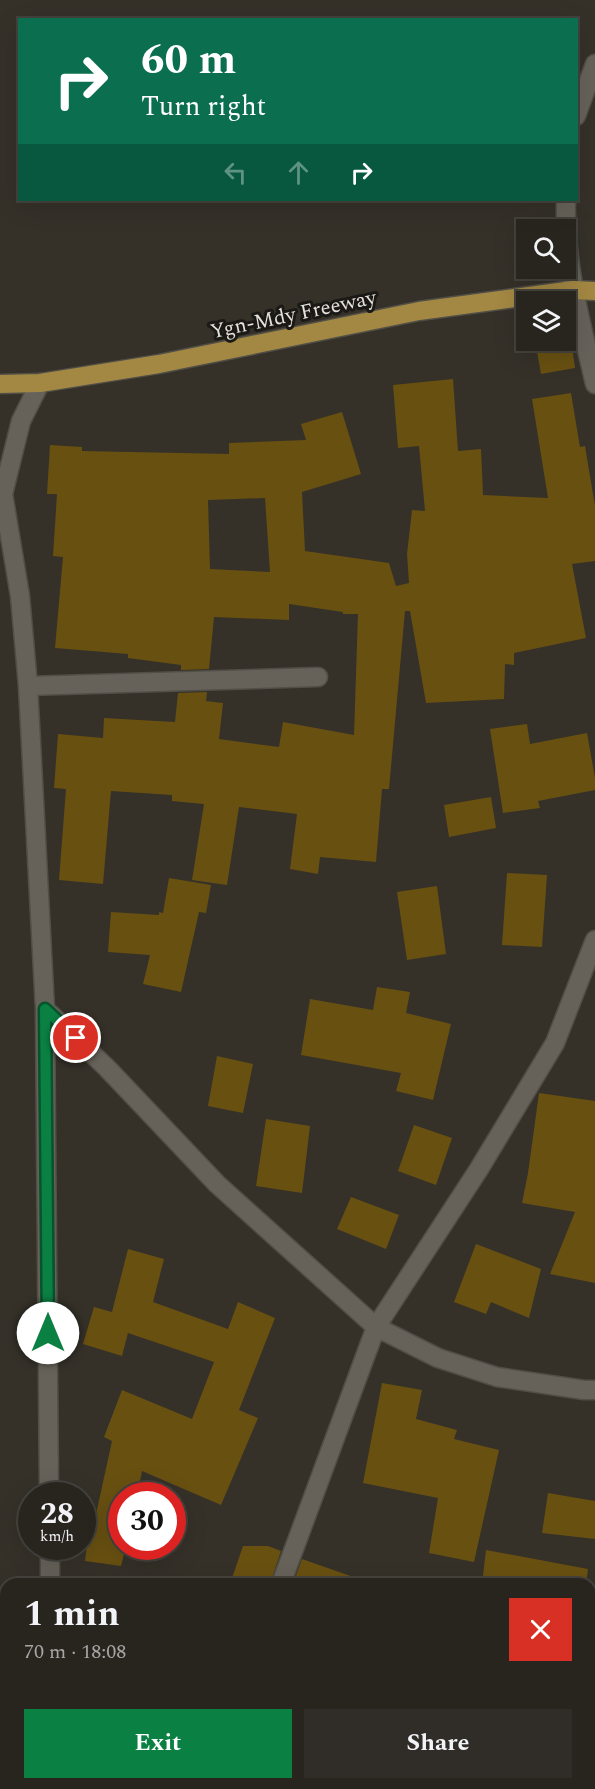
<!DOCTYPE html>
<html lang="en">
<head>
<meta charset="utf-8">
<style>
	body { margin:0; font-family:Spectral,serif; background:#302d28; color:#f1f3f6; height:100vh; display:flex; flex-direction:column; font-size:22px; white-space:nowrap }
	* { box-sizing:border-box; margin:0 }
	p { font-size:20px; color:#a5a5a4 }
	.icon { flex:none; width:33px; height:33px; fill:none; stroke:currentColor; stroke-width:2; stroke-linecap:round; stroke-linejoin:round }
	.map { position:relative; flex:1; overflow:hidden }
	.details { position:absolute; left:0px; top:1578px; width:596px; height:212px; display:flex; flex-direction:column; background:#28251f; border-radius:18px 18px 0 0; box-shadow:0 6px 24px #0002,0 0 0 2px #44423d }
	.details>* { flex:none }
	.banner { position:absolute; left:18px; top:18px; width:560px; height:183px; border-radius:0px; box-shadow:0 6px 24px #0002,0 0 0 2px #44423d; background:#0b6e4f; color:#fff; overflow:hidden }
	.tools { position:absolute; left:516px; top:219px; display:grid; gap:12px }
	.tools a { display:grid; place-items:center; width:60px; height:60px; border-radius:0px; background:#28251f; box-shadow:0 6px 24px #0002,0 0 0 2px #44423d; font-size:30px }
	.speed { position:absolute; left:18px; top:1482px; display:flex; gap:12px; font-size:30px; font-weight:700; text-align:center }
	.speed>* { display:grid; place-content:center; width:78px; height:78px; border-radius:50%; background:#28251f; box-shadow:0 6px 24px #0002,0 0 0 2px #44423d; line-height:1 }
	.speed small { font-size:15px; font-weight:400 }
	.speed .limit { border:9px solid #d22; background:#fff; color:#111 }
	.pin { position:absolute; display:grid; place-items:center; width:51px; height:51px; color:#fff; margin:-26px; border:3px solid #fff; border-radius:50%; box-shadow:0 2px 6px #0007 }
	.me { position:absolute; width:66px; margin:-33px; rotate:0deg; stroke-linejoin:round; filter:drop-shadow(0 0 4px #0008) }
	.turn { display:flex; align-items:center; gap:21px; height:126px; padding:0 24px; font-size:27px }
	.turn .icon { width:78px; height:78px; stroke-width:2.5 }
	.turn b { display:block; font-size:42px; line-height:51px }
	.lanes { display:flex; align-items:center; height:57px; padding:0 24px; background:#0003; justify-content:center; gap:30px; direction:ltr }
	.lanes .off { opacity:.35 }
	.round { display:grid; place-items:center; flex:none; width:63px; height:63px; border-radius:0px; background:#302d28 }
	.head { display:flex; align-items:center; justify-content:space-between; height:102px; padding:0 24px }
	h1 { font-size:36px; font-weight:700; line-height:45px }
	.primary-button { display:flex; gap:12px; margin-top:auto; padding:12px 24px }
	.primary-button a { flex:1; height:69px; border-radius:0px; background:#0b8043; color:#fff; font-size:24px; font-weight:700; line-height:69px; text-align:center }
	.primary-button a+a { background:#302d28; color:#f1f3f6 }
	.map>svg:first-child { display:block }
	.building { fill:#685011; fill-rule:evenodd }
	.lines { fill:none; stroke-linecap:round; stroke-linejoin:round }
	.minor-casing { stroke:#504e46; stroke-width:21 }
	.major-casing { stroke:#504e46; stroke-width:21 }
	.minor { stroke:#676259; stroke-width:18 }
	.major { stroke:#a38843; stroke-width:18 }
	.route-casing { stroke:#07532c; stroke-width:15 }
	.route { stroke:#0b8043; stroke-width:10 }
	.labels { text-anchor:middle; stroke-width:6; stroke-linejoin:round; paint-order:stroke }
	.street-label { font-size:21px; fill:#e5e3dd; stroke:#1b1915 }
</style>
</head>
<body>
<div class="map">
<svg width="595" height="1789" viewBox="0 0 595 1789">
	<rect width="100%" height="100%" fill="#353129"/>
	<path class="building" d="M 571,340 L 575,368 L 541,374 L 536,346 Z
		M 453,379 L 458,451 L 481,449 L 483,495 L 548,498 L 532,399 L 571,393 L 580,447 L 585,446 L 595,506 L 595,561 L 572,564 L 586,638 L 514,653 L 514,665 L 505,664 L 504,699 L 426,703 L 410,611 L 405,611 L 389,789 L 382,789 L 376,862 L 320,857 L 318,874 L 290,869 L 297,814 L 239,807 L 227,885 L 192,880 L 204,804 L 172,801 L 172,795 L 111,791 L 103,884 L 59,880 L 66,789 L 54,788 L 58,734 L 103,738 L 104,718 L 175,722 L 178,693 L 207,692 L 206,701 L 223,703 L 219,739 L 279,747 L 283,722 L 354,735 L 358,614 L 343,614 L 343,612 L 289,604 L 289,620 L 214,617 L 209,669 L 181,670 L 181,665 L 128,658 L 128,654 L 55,648 L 63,557 L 53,556 L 57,494 L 47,494 L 50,445 L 82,447 L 82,451 L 229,454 L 229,443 L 306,440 L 301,424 L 342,412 L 361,474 L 302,492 L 305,551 L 389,563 L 396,586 L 409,583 L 407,554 L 412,510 L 425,511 L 419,446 L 398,448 L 393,385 ZM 265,498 L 270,572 L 210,569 L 208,500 Z
		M 527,724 L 530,744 L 587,733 L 595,778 L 595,790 L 538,801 L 540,808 L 503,813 L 490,729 Z
		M 491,797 L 496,828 L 449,837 L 444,805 Z
		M 507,873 L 547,875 L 542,947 L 502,945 Z
		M 169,878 L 211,885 L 206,913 L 199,912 L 181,992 L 143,984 L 150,955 L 108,952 L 111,912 L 159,915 L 159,912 L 163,913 Z
		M 437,886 L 446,954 L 407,960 L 397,892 Z
		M 377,987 L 410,992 L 406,1013 L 451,1024 L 433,1100 L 396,1091 L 401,1073 L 301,1055 L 310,999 L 373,1010 Z
		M 217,1056 L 253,1064 L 243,1113 L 208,1106 Z
		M 539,1093 L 595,1101 L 595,1283 L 550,1274 L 575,1212 L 522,1203 L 528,1173 Z
		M 266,1119 L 310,1126 L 302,1193 L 256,1186 Z
		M 414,1125 L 452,1138 L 436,1185 L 398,1171 Z
		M 351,1197 L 399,1215 L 386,1249 L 337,1229 Z
		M 476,1244 L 541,1269 L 529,1318 L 491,1302 L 486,1314 L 454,1302 Z
		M 128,1249 L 164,1259 L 153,1302 L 228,1329 L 238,1302 L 275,1318 L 239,1410 L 258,1418 L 221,1505 L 142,1471 L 137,1496 L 122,1496 L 122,1546 L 126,1546 L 121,1566 L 85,1561 L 89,1527 L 93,1528 L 112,1441 L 104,1437 L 122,1390 L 192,1419 L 214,1362 L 128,1333 L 122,1356 L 83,1344 L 94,1307 L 112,1312 Z
		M 382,1383 L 422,1390 L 416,1419 L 457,1430 L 454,1439 L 499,1450 L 474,1562 L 429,1553 L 438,1498 L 363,1483 Z
		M 548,1493 L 595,1501 L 595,1539 L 542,1533 Z
		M 243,1546 L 268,1546 L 281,1551 L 270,1584 L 230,1584 Z
		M 486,1550 L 588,1569 L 586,1584 L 482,1584 Z
		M 302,1559 L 362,1580 L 361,1584 L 293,1584 Z"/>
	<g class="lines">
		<defs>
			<path id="minor" d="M 576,116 L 595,64
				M 566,200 C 564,262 581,323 595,384
				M 0,489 L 3,494 L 20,596 L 28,686 L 45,1009 L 107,1068 L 217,1184 L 376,1327 L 438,1358 L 497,1377 L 584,1390 L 595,1390
				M 3,494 L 21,421 L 40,383
				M 28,686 L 318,677
				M 45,1009 L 49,1496
				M 50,1546 L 50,1584
				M 281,1584 L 376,1327 L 479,1169 L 555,1043 L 595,940
				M 0,1753 L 6,1754
				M 532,1784 L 595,1787"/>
			<path id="major" d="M 0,384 L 40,383 L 159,364 L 419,311 L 573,290 L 595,291"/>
		</defs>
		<use href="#minor" class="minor-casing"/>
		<use href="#major" class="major-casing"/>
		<use href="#minor" class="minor"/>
		<use href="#major" class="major"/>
	</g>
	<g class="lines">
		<defs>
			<path id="route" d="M 48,1333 L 45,1009 L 76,1038"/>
		</defs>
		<use href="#route" class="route-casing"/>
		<use href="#route" class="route"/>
	</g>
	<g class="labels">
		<g class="street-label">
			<text transform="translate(293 314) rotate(-12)" y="7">Ygn-Mdy Freeway</text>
		</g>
	</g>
</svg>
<div class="tools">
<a><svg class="icon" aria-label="search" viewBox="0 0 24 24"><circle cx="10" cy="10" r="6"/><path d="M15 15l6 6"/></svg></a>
<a><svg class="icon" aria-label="layers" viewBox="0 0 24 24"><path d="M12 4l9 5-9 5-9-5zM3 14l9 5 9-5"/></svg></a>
</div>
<div class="speed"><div>28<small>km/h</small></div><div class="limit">30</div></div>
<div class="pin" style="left:76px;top:1038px;background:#d93025"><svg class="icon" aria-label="arrive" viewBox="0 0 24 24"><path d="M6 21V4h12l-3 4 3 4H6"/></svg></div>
<svg class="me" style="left:48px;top:1333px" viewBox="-20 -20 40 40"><circle r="19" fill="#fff"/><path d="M0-13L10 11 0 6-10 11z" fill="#0b8043"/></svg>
<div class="banner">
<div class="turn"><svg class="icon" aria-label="right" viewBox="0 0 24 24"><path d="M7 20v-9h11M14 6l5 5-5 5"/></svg><div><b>60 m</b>Turn right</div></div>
<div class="lanes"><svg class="icon off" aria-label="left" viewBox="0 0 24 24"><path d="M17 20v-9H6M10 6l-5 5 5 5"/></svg><svg class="icon off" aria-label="ahead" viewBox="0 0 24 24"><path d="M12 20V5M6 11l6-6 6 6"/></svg><svg class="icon" aria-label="right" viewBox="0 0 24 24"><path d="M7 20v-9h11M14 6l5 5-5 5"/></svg></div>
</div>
<section class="details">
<div class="head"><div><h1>1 min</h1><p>70 m · 18:08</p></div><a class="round" style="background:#d93025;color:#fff"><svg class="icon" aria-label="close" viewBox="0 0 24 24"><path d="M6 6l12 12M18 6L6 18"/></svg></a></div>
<div class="primary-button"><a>Exit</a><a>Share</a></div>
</section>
</div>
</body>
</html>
